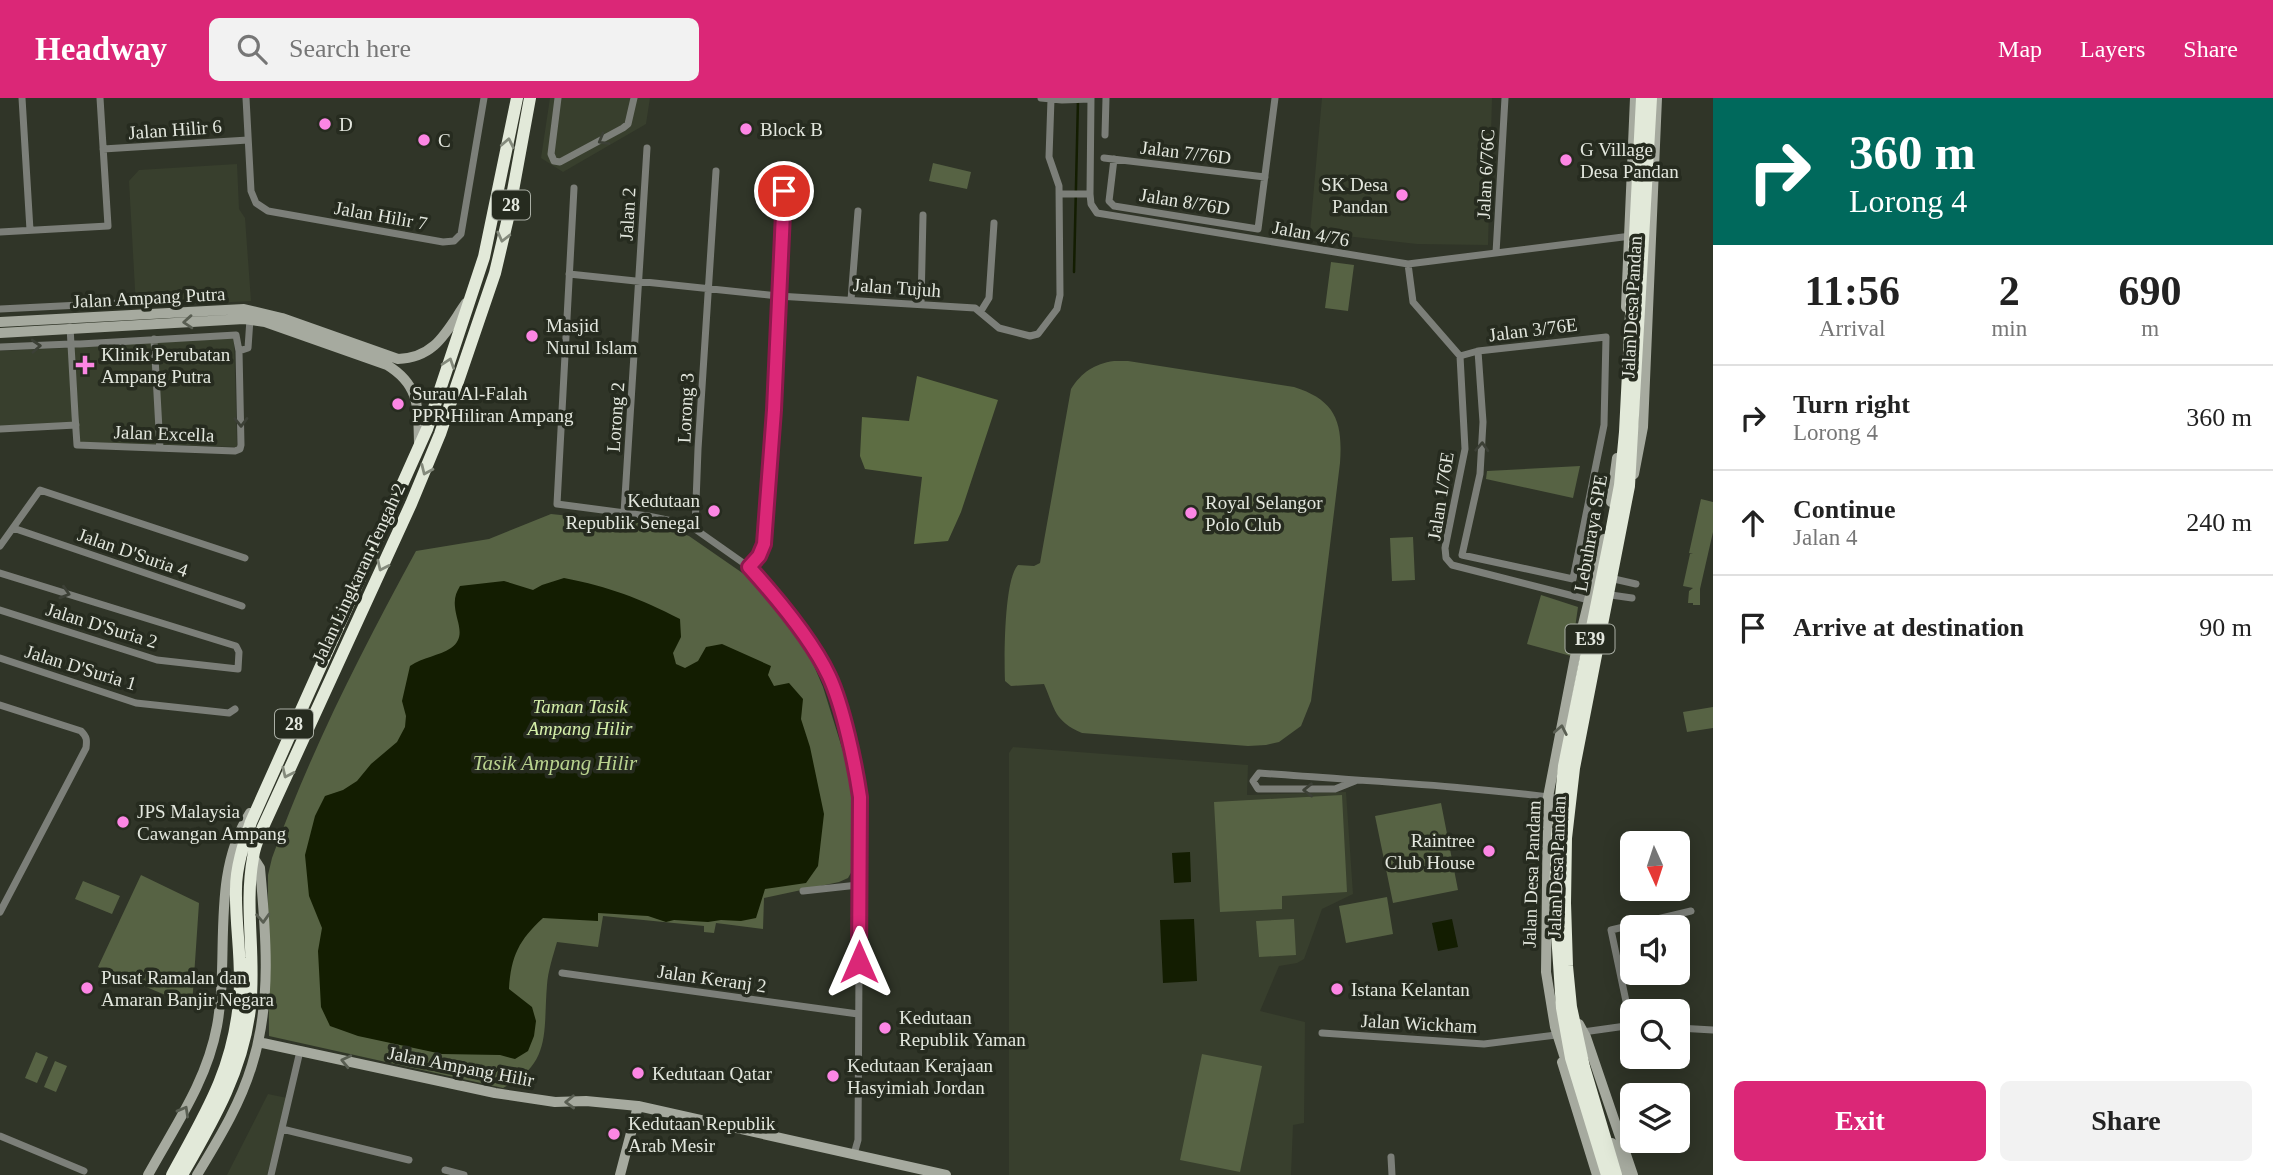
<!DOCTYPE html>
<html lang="en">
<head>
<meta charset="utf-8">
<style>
	body { margin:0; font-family:Georgia,serif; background:#f2f2f2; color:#222; height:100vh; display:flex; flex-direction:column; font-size:26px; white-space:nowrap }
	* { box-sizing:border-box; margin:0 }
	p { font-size:23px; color:#767676 }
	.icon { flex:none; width:38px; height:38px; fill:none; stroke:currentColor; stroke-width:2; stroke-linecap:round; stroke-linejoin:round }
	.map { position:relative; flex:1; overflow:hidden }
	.drawer { display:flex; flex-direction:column; background:#fff; width:560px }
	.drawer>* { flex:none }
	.top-card { background:#00695c; color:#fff; overflow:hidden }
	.needle { width:46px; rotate:177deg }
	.tools { position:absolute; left:1620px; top:733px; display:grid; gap:14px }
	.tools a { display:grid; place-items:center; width:70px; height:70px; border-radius:10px; background:#fff; box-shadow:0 4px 18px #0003; font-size:35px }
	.pin { position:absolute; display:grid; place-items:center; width:60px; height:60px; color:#fff; margin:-30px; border:4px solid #fff; border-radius:50%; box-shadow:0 2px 7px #0007 }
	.me { position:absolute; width:77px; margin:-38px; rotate:0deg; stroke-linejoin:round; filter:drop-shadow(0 0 5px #0008) }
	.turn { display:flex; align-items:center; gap:24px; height:147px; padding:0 21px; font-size:32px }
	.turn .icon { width:91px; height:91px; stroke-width:2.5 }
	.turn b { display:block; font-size:49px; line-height:60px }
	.eta { display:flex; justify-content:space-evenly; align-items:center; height:119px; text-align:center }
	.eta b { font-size:42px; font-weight:800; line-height:49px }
	.action { display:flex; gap:14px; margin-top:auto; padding:14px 21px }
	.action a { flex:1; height:80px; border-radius:10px; background:#db2777; color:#fff; font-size:28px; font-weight:800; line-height:80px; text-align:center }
	.action a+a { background:#f2f2f2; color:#222 }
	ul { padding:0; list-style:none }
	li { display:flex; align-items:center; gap:21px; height:105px; padding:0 21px; border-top:2px solid #e0e0e0 }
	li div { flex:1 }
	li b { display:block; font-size:26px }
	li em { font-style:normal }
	header { display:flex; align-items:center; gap:42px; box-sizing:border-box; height:98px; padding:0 35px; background:#db2777; color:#fff }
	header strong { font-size:33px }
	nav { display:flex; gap:38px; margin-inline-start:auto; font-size:24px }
	.search { width:490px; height:63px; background:#f2f2f2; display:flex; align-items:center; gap:18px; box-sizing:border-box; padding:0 24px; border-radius:10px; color:#767676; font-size:26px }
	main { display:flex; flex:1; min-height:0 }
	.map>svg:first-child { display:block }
	.built { fill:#383f2d }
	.green { fill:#576344 }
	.forest { fill:#5d6d43 }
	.water { fill:#131d01 }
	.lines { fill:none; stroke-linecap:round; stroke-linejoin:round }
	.stream { stroke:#131d01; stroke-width:2.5 }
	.street { stroke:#7c7f79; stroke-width:7 }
	.secondary { stroke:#a6aa9f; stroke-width:10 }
	.highway { stroke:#e2e9d9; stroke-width:12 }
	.oneway { stroke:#3c4036 }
	.oneway2 { stroke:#848a7c }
	.oneway3 { stroke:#595e52 }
	.route-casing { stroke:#8e194d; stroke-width:18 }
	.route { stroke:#db2777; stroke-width:12 }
	.poi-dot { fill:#fc86e4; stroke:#262b1f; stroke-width:2.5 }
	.labels { text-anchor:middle; stroke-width:7; stroke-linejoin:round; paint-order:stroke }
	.shield { fill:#262b1f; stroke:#aaafa5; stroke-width:2 }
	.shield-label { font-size:18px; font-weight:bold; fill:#e3e7de }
	.poi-label { font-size:19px; fill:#e3e7de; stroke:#262b1f; text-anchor:start }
	.street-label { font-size:19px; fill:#e3e7de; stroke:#262b1f }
	.park-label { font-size:19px; font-style:italic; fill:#d4efa9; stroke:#262b1f }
	.water-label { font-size:21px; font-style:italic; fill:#b9d38f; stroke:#262b1f }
</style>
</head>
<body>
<header>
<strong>Headway</strong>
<div class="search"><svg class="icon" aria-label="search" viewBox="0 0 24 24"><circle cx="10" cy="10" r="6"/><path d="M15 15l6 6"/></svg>Search here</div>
<nav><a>Map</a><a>Layers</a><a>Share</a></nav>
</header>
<main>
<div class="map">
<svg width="1713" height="1077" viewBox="0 0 1713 1077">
	<rect width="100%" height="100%" fill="#303528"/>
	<path class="built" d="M 550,0 L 650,0 L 646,26 L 563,74 L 541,60 Z
		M 1322,0 L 1492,0 L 1488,147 L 1417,146 L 1310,134 Z
		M 237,66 L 239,111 L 245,120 L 251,203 L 136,209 L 129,83 L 139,72 Z
		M 234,240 L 237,349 L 80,344 L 74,249 Z
		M 69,250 L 73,324 L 0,328 L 0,253 Z
		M 1013,649 L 1248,667 L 1247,697 L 1346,694 L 1353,796 L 1322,811 L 1304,861 L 1297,865 L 1279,868 L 1260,913 L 1305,924 L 1304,1025 L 1293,1027 L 1291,1077 L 1009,1077 L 1009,655 Z
		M 268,996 L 287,1000 L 267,1077 L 227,1077 Z"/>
	<path class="green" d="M 933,65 L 971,74 L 967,91 L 929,83 Z
		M 1331,164 L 1354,167 L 1348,213 L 1325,210 Z
		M 1114,263 L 1128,263 L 1294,289 C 1335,302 1343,323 1340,365 L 1311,603 L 1301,628 L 1279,644 L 1266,647 L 1248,648 L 1082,635 C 1054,623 1055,611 1044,586 L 1011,588 L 1005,583 C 1004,561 1004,481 1018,467 L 1034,468 L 1040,465 L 1071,291 C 1082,274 1094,266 1114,263 Z
		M 1580,368 L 1573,400 L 1486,381 L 1487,373 Z
		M 1701,401 L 1713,404 L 1713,434 L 1700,491 L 1700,507 L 1693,507 L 1693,505 L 1688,505 L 1689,493 L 1693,490 L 1683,488 L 1690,456 L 1693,456 L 1689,455 Z
		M 551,416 L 657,427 L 689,438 L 754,483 L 783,518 L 811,561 L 823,589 L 847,666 L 854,707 L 852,773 L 848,780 L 839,784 L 764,800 L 763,831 L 716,825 L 714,835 L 704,834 L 704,828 L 603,818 L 598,849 L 557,844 C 553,858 548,873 547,887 C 543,934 552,966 503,990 L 269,938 L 268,796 L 268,777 L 272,760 C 311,652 361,554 416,453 L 489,441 Z
		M 1413,439 L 1415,482 L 1392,483 L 1390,440 Z
		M 1541,497 L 1578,509 L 1571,558 L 1527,546 Z
		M 1713,609 L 1713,630 L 1687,634 L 1683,614 Z
		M 1342,697 L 1347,794 L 1282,798 L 1282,811 L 1220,814 L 1214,704 Z
		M 1441,705 L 1458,792 L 1393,805 L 1375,718 Z
		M 141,777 L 199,805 L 192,908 L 98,869 Z
		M 83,783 L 120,798 L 112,816 L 75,801 Z
		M 1387,799 L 1393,836 L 1346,845 L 1339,808 Z
		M 1294,821 L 1296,857 L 1259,859 L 1256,823 Z
		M 36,954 L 48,959 L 37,985 L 25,980 Z
		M 1202,956 L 1262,968 L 1240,1074 L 1180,1062 Z
		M 55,963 L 67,968 L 56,994 L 44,989 Z"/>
	<path class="forest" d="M 917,278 L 998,302 L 961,414 L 948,443 L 914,446 L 922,379 L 865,371 L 860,358 L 862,319 L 909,323 Z"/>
	<path class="water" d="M 564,480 C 610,489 639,500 680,521 L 681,539 L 673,555 L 676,566 L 685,570 L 698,563 L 706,549 L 722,546 L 771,568 L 768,577 L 774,588 L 789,585 L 803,601 L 801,621 L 810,649 L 824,716 L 818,768 L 806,785 L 765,791 L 756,820 L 741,823 L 721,822 L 708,824 L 674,822 L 666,824 L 648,818 L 598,815 L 598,823 L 543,820 C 519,842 511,858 509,891 L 532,909 L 536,923 L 534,938 L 528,953 L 515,961 L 500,957 L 442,956 L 358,938 L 330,928 L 321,909 L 318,853 L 322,830 L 309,798 L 305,757 L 315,718 L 325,698 L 343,692 L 357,683 L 371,666 L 397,644 L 405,629 L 406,618 L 402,603 L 410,568 C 423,559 439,558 451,550 C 467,539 456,523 455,509 C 454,500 456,495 460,488 L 504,483 L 533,492 L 542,487 Z
		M 1190,754 L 1191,784 L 1174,785 L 1172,755 Z
		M 1194,821 L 1197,883 L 1163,885 L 1160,822 Z
		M 1452,821 L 1458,849 L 1438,853 L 1432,825 Z"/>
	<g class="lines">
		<path class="stream" d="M 1074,174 L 1078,2"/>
		<path class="street" d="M 22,0 L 30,132
			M 246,0 L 251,93 L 256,105 L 268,113 L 443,144 L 454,143 L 461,136 L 484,0
			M 558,0 L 551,56 L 554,63 L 560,64 L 623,30 L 628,26 L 634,0
			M 1041,0 L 1062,2 L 1091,1
			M 1091,0 L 1090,96 L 1091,106 L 1097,115 L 1408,166 L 1631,138
			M 1105,37 L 1106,0
			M 103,51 L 248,42
			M 1104,60 L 1265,79
			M 1114,61 L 1109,103 L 1114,108 L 1258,131 L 1275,0
			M 574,90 L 557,406 L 648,418 L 672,423 L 695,431 L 749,469 L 779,505 L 821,563 L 830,581 L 857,675 L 860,699 L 858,1042 L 854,1056
			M 1059,96 L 1090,96
			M 0,134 L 108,128 L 100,0
			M 1496,155 L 1505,0
			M 1408,166 L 1413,204 L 1460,258 L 1465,351 L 1445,450 L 1446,460 L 1452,467 L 1589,502
			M 569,176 L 778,198 L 975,210 L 999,230 L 1030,238 L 1038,236 L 1057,211 L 1060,197 L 1059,88 L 1049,59 L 1051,1
			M 851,202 L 858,113
			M 921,206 L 923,117
			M 0,211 L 121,205
			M 981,213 L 989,200 L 994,125
			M 154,241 L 160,350
			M 0,249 L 71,246 L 80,246 L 236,237 L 239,253 L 241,347 L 240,351 L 235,353 L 77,347 L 75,317 L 70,229
			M 239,253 L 248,250 L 250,221
			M 1460,258 L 1478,253 L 1606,239 L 1604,327 L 1573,481 L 1462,457 L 1480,376 L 1483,324 L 1478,253
			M 0,331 L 76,327
			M 624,415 L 647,50
			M 13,430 L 242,508
			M 695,431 L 698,351 L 716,73
			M 0,448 L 40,392 L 245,460
			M 749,469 L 759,458 L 764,446 L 774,312 L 784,93
			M 0,475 L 236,548 L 239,554 L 238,571 L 157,562 L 0,512
			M 1614,481 L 1636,486
			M 1611,497 L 1632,500
			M 0,560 L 136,605 L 229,615 L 235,611
			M 0,607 L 81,633 C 87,639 87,642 86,650 L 0,814
			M 1355,683 L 1335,691 L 1258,691 L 1253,683 L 1259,675 C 1361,683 1462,687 1563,701
			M 803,793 L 858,787
			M 562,875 L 858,916
			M 1631,927 L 1611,832 L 1691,813
			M 1678,930 L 1713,932
			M 1583,934 L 1633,927
			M 1322,935 L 1484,946 L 1556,937
			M 282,1031 L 409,1062
			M 0,1038 L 84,1073
			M 1391,1059 L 1392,1077
			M 445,1072 L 464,1077
			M 271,1077 L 300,953"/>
		<path class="secondary" d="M 1626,209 L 1635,0
			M 0,224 L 244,211 L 282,220 L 398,261 C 436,260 447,232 466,205
			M 0,235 L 244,221 L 265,224 L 387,267 C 420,287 418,310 419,345
			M 1634,376 L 1643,329 L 1657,0
			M 1611,404 L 1617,360
			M 1579,926 L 1586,939 L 1633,1077
			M 258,944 L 495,995 L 555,1004 L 586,1003 L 638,1008 L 946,1077
			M 1562,964 L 1597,1077
			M 1568,970 L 1555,929 L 1546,874 L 1548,699 L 1575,559 L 1604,441
			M 1612,1045 L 1624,1077
			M 148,1077 C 175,1028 207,983 217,928 C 230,858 210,778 250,715
			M 197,1077 C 218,1042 240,1007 252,967 C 272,904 266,835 260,770 L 253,759
			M 620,1077 L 638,1008"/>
		<path class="highway" d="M 172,1077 C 204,1018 233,973 239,904 C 243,866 235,829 236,791 C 236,768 244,745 251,724 L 427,331 L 484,159 L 517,0
			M 182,1077 C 213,1023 243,972 250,910 C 256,860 244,809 253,760 C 254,749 259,739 263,729 L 411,406 L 440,336 L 495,175 L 508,120 L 530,0
			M 1607,1077 L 1571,960 L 1562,910 L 1555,805 L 1557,739 L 1564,668 L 1610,440 L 1620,387 L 1625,334 L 1642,0
			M 1616,1077 L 1584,969 L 1571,909 L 1567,868 L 1565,805 L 1566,740 L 1574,670 L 1629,388 L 1651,0"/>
	</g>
	<defs><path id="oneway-chevron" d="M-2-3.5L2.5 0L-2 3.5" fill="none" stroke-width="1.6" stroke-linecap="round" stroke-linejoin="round" transform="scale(1.75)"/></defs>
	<g class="oneway">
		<use href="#oneway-chevron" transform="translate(603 42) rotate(150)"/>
		<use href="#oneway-chevron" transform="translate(36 248) rotate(-3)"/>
		<use href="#oneway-chevron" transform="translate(241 324) rotate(89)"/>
		<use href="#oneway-chevron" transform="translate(1482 349) rotate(-87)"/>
		<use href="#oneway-chevron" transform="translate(65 495) rotate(17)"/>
		<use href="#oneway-chevron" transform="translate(1308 692) rotate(179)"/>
	</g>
	<g class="oneway2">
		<use href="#oneway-chevron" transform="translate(508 45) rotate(-79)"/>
		<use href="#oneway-chevron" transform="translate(503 139) rotate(104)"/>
		<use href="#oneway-chevron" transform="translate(449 265) rotate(-71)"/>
		<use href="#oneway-chevron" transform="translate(426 372) rotate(114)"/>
		<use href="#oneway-chevron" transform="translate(382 468) rotate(115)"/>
		<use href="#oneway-chevron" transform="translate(287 675) rotate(115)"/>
	</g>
	<g class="oneway3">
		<use href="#oneway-chevron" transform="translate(188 224) rotate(176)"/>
		<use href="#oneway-chevron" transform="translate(1561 632) rotate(-79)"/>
		<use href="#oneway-chevron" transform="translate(263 820) rotate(87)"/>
		<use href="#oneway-chevron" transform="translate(346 963) rotate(-167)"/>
		<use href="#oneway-chevron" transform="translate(570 1004) rotate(178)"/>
		<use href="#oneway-chevron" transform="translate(184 1013) rotate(-61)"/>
	</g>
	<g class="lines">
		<defs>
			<path id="route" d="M 784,93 L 774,312 L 764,446 L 759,458 L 749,469 C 777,500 811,540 829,578 C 843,608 855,665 860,699 L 859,864"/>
		</defs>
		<use href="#route" class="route-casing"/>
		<use href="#route" class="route"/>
	</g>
	<g class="poi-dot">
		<circle cx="325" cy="26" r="7"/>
		<circle cx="746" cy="31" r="7"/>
		<circle cx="424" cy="42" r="7"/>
		<circle cx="1566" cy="62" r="7"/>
		<circle cx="1402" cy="97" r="7"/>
		<circle cx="532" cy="238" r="7"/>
		<path d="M81.5 256.5h7v7h7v7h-7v7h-7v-7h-7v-7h7z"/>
		<circle cx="398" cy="306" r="7"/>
		<circle cx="714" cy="413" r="7"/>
		<circle cx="1191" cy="415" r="7"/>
		<circle cx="123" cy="724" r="7"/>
		<circle cx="1489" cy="753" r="7"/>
		<circle cx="87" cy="890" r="7"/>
		<circle cx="1337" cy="891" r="7"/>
		<circle cx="885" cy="930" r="7"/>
		<circle cx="638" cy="975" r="7"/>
		<circle cx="833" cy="978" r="7"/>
		<circle cx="614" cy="1036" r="7"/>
	</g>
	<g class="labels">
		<g class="shield">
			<rect x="492" y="92.5" width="38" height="29" rx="5"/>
			<rect x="1565.5" y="526.5" width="49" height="29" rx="5"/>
			<rect x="275" y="611.5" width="38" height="29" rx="5"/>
		</g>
		<g class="shield-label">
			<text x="511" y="113">28</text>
			<text x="1590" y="547">E39</text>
			<text x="294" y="632">28</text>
		</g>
		<g class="poi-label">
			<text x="339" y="33">D</text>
			<text x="760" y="38">Block B</text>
			<text x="438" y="49">C</text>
			<text x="1580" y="58">G Village<tspan x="1580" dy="22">Desa Pandan</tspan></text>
			<text x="1388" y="93" text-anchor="end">SK Desa<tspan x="1388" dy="22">Pandan</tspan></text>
			<text x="546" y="234">Masjid<tspan x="546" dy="22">Nurul Islam</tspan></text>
			<text x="101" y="263">Klinik Perubatan<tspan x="101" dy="22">Ampang Putra</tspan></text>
			<text x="412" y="302">Surau Al-Falah<tspan x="412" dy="22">PPR Hiliran Ampang</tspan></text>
			<text x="700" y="409" text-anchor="end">Kedutaan<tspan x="700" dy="22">Republik Senegal</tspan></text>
			<text x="1205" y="411">Royal Selangor<tspan x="1205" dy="22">Polo Club</tspan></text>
			<text x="137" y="720">JPS Malaysia<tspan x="137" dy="22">Cawangan Ampang</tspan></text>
			<text x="1475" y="749" text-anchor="end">Raintree<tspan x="1475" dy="22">Club House</tspan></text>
			<text x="101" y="886">Pusat Ramalan dan<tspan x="101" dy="22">Amaran Banjir Negara</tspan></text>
			<text x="1351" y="898">Istana Kelantan</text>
			<text x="899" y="926">Kedutaan<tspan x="899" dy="22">Republik Yaman</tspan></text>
			<text x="847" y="974">Kedutaan Kerajaan<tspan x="847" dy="22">Hasyimiah Jordan</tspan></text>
			<text x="652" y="982">Kedutaan Qatar</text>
			<text x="628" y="1032">Kedutaan Republik<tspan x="628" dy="22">Arab Mesir</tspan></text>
		</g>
		<g class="street-label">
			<text transform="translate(175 31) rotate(-4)" y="7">Jalan Hilir 6</text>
			<text transform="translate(1186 54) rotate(7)" y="7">Jalan 7/76D</text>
			<text transform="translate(1485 76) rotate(-87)" y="7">Jalan 6/76C</text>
			<text transform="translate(1185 103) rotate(9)" y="7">Jalan 8/76D</text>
			<text transform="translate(627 116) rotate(-87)" y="7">Jalan 2</text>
			<text transform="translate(381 117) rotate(10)" y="7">Jalan Hilir 7</text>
			<text transform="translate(1311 135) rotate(10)" y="7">Jalan 4/76</text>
			<text transform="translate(897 189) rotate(4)" y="7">Jalan Tujuh</text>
			<text transform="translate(149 199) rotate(-3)" y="7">Jalan Ampang Putra</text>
			<text transform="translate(1631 209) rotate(-87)" y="7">Jalan Desa Pandan</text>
			<text transform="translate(1533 231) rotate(-7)" y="7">Jalan 3/76E</text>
			<text transform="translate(685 310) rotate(-87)" y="7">Lorong 3</text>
			<text transform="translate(615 319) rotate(-86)" y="7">Lorong 2</text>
			<text transform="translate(164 335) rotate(2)" y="7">Jalan Excella</text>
			<text transform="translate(1440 398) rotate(-81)" y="7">Jalan 1/76E</text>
			<text transform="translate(1590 435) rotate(-80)" y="7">Lebuhraya SPE</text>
			<text transform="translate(133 454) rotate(19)" y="7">Jalan D'Suria 4</text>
			<text transform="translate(358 475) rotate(-65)" y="7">Jalan Lingkaran Tengah 2</text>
			<text transform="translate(102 527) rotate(17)" y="7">Jalan D'Suria 2</text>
			<text transform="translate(81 569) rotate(17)" y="7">Jalan D'Suria 1</text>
			<text transform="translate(1556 769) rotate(-88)" y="7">Jalan Desa Pandan</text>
			<text transform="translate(1531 776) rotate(-88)" y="7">Jalan Desa Pandam</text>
			<text transform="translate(712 880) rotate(8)" y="7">Jalan Keranj 2</text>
			<text transform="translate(1419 925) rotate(3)" y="7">Jalan Wickham</text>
			<text transform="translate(461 968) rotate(11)" y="7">Jalan Ampang Hilir</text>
		</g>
		<g class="park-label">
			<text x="580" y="615">Taman Tasik<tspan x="580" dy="22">Ampang Hilir</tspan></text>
		</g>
		<g class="water-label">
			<text x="555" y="672">Tasik Ampang Hilir</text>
		</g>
	</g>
</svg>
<div class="tools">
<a><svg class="needle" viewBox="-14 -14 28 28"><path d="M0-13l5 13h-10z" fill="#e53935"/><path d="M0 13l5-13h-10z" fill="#767676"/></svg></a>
<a><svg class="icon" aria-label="sound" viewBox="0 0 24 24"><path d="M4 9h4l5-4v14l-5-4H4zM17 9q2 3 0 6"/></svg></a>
<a><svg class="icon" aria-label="search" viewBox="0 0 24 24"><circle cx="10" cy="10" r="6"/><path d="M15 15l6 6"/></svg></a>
<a><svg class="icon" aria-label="layers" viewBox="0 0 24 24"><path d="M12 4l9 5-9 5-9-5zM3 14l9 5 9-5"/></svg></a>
</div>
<div class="pin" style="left:784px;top:93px;background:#d93025"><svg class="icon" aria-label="arrive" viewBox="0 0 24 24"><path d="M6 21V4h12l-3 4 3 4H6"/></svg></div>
<svg class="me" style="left:859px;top:864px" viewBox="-20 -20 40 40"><path d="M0-17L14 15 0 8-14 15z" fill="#db2777" stroke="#fff" stroke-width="4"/></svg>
</div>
<section class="drawer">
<div class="top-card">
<div class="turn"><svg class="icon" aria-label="right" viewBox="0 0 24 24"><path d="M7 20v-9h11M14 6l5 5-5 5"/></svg><div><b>360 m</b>Lorong 4</div></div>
</div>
<div class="eta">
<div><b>11:56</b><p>Arrival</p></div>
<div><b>2</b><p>min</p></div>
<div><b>690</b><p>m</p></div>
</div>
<ul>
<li><svg class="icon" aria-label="right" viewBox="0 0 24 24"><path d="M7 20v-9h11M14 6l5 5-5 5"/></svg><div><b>Turn right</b><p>Lorong 4</p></div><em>360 m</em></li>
<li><svg class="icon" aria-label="ahead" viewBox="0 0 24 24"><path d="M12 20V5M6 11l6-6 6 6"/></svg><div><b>Continue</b><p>Jalan 4</p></div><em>240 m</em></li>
<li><svg class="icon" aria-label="arrive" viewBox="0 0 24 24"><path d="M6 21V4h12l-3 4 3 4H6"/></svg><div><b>Arrive at destination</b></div><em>90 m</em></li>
</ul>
<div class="action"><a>Exit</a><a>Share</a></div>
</section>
</main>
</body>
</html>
